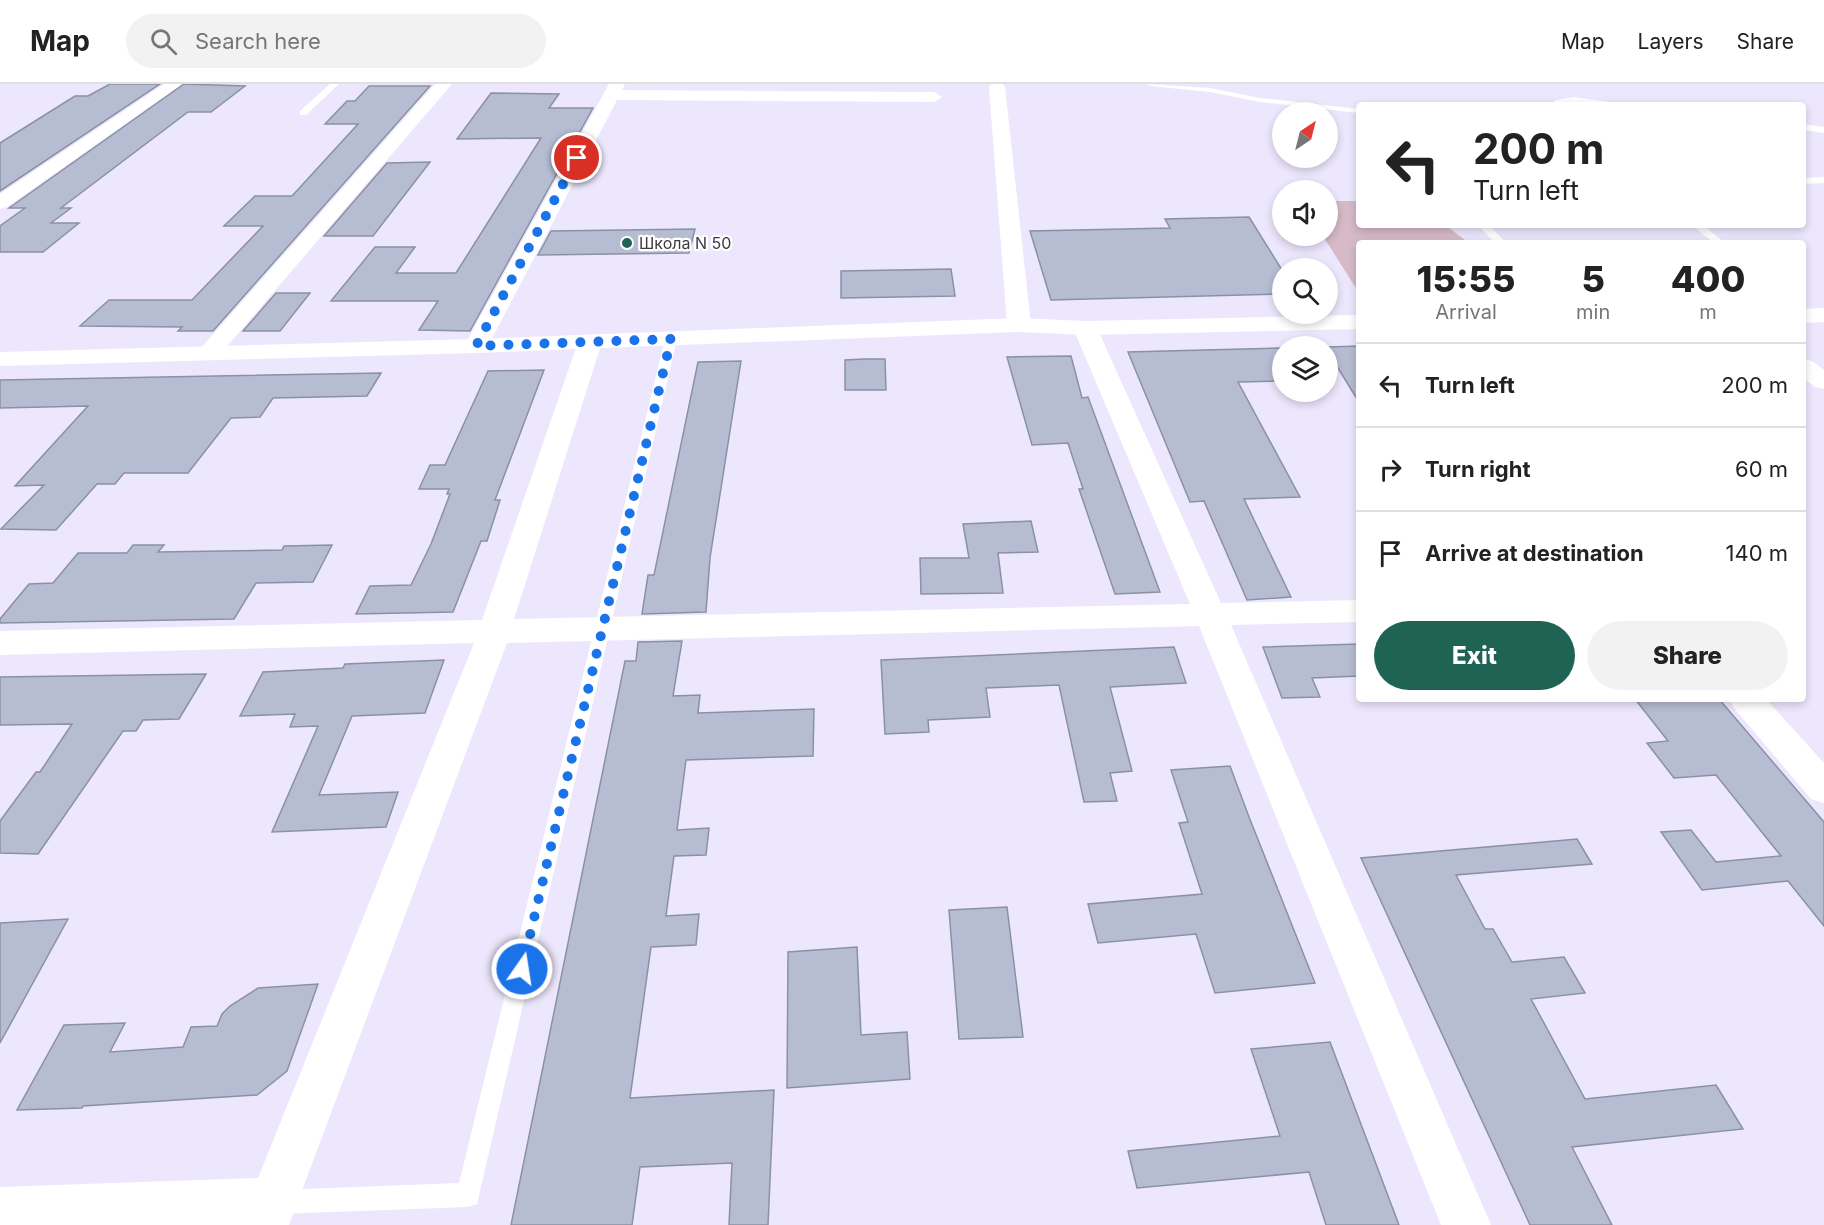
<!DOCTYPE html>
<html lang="en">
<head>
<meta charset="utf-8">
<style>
	body { margin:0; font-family:Inter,sans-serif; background:#f2f2f2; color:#222; height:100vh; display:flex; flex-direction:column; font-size:22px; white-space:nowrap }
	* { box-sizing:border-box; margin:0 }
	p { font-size:20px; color:#767676 }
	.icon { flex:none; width:33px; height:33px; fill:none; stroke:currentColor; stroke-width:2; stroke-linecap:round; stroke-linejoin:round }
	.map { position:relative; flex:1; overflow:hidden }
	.drawer { position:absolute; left:1356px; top:156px; width:450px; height:462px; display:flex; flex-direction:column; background:#fff; border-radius:6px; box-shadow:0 3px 9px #0003 }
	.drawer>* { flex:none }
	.guide { position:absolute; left:1356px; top:18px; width:450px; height:126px; border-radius:6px; box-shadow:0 3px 9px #0003; background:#fff; color:#222; overflow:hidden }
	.needle { width:39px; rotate:35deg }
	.fabs { position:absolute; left:1272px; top:18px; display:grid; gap:12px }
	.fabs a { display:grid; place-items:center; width:66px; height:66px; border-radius:50%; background:#fff; box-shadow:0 3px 9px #0003; font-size:30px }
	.pin { position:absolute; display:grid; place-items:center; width:51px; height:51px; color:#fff; margin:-26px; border:3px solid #fff; border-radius:50%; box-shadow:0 2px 6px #0007 }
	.me { position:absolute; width:66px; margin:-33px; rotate:13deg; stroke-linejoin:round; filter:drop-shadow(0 0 4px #0008) }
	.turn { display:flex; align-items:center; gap:21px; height:126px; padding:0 18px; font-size:27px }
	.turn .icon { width:78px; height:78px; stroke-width:2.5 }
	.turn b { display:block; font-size:42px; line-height:51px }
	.eta { display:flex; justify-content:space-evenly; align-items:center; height:102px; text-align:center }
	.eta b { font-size:36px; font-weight:800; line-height:42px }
	.action { display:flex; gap:12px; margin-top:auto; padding:12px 18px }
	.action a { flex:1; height:69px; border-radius:36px; background:#1e6354; color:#fff; font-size:24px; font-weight:800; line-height:69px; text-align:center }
	.action a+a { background:#f2f2f2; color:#222 }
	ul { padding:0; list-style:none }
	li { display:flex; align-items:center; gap:18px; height:84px; padding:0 18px; border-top:2px solid #e0e0e0 }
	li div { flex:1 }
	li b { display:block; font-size:22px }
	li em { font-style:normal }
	header { display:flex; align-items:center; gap:36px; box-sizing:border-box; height:84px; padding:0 30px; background:#fff; border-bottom:2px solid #e0e0e0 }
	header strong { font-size:28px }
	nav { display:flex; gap:33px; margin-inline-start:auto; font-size:21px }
	.search { width:420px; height:54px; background:#f2f2f2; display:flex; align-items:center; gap:15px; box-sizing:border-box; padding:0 21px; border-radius:33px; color:#767676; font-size:22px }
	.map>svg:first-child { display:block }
	.green { fill:#d6bac8 }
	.building { fill:#b6bcd2; stroke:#8b91a5; stroke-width:1.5 }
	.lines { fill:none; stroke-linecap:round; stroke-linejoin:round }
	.lane { fill:#fff; fill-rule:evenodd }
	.street { fill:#fff; fill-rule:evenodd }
	.secondary { fill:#fff; fill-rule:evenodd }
	.route { stroke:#1a73e8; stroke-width:10; stroke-dasharray:0 18 }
	.poi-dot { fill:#1e6354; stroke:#fff; stroke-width:2 }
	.labels { text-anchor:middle; stroke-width:4.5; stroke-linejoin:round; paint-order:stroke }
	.far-poi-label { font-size:16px; fill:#3e3b44; stroke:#fff; text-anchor:start }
</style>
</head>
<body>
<header>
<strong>Map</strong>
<div class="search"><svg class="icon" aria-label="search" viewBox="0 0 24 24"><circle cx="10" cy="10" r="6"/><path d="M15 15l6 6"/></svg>Search here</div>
<nav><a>Map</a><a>Layers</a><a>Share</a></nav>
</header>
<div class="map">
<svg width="1824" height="1141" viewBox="0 0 1824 1141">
	<rect width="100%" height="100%" fill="#ede7fd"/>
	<path class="green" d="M 1328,117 L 1359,117 L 1359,141 L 1445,141 L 1469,159 L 1359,159 L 1359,209 L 1323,152 L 1328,152 Z"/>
	<path class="building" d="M 110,0 L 160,0 L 0,107 L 0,59 L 75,12 L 88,12 Z
		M 184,0 L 245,2 L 211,28 L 188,28 L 61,124 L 71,124 L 51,139 L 79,139 L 43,168 L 0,168 L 0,142 L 25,124 L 9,124 Z
		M 369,2 L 430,2 L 213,247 L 178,247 L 182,243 L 80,242 L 109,216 L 192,216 L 263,142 L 224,142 L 255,112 L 292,112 L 358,40 L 325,40 L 347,17 L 355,17 Z
		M 491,9 L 559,10 L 549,24 L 593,24 L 470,247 L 419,246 L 438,217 L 331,217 L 375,163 L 415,163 L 396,189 L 456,189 L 541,54 L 457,55 Z
		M 430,78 L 373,152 L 324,152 L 387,79 Z
		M 1249,133 L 1282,186 L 1282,210 L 1051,216 L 1030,147 L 1170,144 L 1165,135 Z
		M 695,145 L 689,169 L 538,171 L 551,147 Z
		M 951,185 L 955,212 L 841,214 L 841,187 Z
		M 276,209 L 310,209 L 280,247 L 243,247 Z
		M 1359,262 L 1359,318 L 1328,268 L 1328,263 Z
		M 1282,264 L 1282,297 L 1238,298 L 1300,413 L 1244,415 L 1291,513 L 1247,516 L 1204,417 L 1190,418 L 1128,268 Z
		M 1071,272 L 1082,314 L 1088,313 L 1160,508 L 1115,510 L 1079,405 L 1083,405 L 1068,359 L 1032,361 L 1007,273 Z
		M 864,275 L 885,275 L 886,306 L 845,306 L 845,276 Z
		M 741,277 L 710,474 L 706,528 L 642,530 L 648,491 L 654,491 L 698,278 Z
		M 544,286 L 495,416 L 500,416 L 487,457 L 481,457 L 453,528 L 356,530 L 370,502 L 411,501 L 431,460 L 450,410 L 447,410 L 449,405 L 419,405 L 430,381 L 445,381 L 488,287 Z
		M 381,289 L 367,312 L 273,314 L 260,333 L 231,334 L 188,389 L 124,389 L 115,400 L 97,400 L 56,446 L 1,445 L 44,401 L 15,402 L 88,322 L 0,324 L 0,296 Z
		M 1031,437 L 1038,468 L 998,469 L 1003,509 L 921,510 L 920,474 L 969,474 L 963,440 Z
		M 133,461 L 164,461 L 158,468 L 282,466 L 284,462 L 332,461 L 313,498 L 256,499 L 234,535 L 0,539 L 0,535 L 29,500 L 53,499 L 78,469 L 127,469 Z
		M 682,557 L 673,612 L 700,611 L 698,629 L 814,625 L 813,672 L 686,676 L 677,746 L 709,744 L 706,771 L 674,772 L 666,832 L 699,830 L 696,861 L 651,863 L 630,1014 L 774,1006 L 768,1141 L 729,1141 L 732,1079 L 640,1083 L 632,1141 L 511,1141 L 625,577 L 636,577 L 638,558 Z
		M 1359,560 L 1359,592 L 1312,594 L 1320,613 L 1282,614 L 1263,563 Z
		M 1174,563 L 1186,599 L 1110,603 L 1132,687 L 1110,689 L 1117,717 L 1084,718 L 1059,601 L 986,604 L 990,633 L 928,636 L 929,648 L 885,650 L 881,576 Z
		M 444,576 L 425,629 L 352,632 L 319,711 L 398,708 L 386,743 L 272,748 L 318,642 L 290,643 L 295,630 L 240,632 L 263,588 L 343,584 L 345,580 Z
		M 206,590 L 179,635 L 143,636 L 136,647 L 123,647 L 38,770 L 0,769 L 0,737 L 36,688 L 40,688 L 72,640 L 0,641 L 0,593 Z
		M 1635,615 L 1719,615 L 1824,738 L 1824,842 L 1788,797 L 1702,806 L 1661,748 L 1691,746 L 1716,778 L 1781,772 L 1716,691 L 1674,694 L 1647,659 L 1668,657 Z
		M 1230,682 L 1249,733 L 1315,899 L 1215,909 L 1196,850 L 1098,859 L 1088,820 L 1202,810 L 1179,739 L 1188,738 L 1171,686 Z
		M 1577,755 L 1592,780 L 1456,791 L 1485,845 L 1493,845 L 1512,878 L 1564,873 L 1585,909 L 1531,915 L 1585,1015 L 1716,1001 L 1743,1045 L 1572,1063 L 1612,1141 L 1530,1141 L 1361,774 Z
		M 1007,823 L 1023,953 L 959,955 L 949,826 Z
		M 68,835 L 0,959 L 0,839 Z
		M 857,863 L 861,951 L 907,948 L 910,995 L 787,1004 L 788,868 Z
		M 318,900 L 287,987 L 257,1011 L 83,1022 L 82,1024 L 17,1026 L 64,941 L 125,939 L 110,968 L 183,963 L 191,943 L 217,942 L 222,930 L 230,922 L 258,904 Z
		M 1330,958 L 1399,1141 L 1326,1141 L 1309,1088 L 1137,1104 L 1128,1067 L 1280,1052 L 1251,965 Z"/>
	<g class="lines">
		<path class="lane" d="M 330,0 L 339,0 L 306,31 L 300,31 L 300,27 Z
			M 1147,0 L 1210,4 L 1260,14 L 1359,25 L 1359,29 L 1260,18 L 1210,8 L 1151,2 Z
			M 1574,13 L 1617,19 L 1621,21 L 1574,18 L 1549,21 L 1556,16 Z
			M 1803,40 L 1824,43 L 1824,49 L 1803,46 Z
			M 1824,93 L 1824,99 L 1803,100 L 1803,94 Z
			M 1478,141 L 1489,141 L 1506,159 L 1495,159 Z
			M 1692,141 L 1703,141 L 1725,159 L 1714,159 Z
			M 671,251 L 677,255 L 477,1120 L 468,1123 L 278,1130 L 269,1127 L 266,1118 L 269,1109 L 278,1106 L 459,1099 L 665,255 Z"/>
		<path class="street" d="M 435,0 L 452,0 L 217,274 L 209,276 L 201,274 L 197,269 L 201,264 Z
			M 609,0 L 625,0 L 622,6 L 934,8 L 942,13 L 934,18 L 617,16 L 488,262 L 484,267 L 476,269 L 468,267 L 464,262 Z
			M 991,0 L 1003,0 L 1005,3 L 1031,241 L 1027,246 L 1019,248 L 1011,246 L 1007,241 L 989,3 Z
			M 1085,237 L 1093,239 L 1097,244 L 1221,519 L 1359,516 L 1359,538 L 1231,541 L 1491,1141 L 1441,1141 L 1199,542 L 507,559 L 289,1141 L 0,1141 L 0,1103 L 258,1094 L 474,559 L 0,571 L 0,547 L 482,536 L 578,258 L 582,253 L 590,251 L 598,253 L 602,258 L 514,535 L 1190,520 L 1073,244 L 1077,239 Z
			M 1803,275 L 1812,277 L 1824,286 L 1824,305 L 1815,303 L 1803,294 Z
			M 1729,615 L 1766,615 L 1824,679 L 1824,719 L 1811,715 L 1734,624 Z"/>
		<path class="secondary" d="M 164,0 L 182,0 L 7,123 L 0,125 L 0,110 Z
			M 1824,224 L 1824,238 L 1803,239 L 1803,225 Z
			M 1359,231 L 1359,245 L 1085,251 L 1019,248 L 476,269 L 0,282 L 0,268 L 476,255 L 1019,234 L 1085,237 Z"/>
	</g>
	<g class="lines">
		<path class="route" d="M 522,885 L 671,255 L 476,262 L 577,74"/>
	</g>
	<circle class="poi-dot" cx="627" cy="159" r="6"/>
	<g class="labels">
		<g class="far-poi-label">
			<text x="639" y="165">Школа N 50</text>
		</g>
	</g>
</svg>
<div class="fabs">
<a><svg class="needle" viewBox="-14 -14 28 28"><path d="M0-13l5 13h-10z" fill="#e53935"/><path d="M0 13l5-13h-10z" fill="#767676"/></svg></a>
<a><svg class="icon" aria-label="sound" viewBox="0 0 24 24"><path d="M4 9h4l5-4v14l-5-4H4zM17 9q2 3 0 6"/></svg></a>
<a><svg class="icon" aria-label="search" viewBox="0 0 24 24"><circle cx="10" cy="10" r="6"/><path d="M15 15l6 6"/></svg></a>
<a><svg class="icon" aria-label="layers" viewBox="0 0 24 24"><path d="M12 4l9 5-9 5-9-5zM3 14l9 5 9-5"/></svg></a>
</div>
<div class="pin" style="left:577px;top:74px;background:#d93025"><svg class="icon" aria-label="arrive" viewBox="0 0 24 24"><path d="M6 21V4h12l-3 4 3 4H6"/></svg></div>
<svg class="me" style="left:522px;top:885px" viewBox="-20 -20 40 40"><circle r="17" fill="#1a73e8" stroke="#fff" stroke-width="3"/><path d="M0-11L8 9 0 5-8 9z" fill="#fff"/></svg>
<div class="guide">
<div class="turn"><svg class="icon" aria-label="left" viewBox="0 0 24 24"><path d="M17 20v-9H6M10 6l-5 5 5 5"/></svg><div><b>200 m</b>Turn left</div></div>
</div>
<section class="drawer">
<div class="eta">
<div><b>15:55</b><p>Arrival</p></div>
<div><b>5</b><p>min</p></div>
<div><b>400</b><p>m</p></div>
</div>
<ul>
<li><svg class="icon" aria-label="left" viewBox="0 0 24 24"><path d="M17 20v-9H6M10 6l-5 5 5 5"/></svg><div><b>Turn left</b></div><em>200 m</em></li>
<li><svg class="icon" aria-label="right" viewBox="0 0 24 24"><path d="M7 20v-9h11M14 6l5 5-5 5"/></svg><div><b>Turn right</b></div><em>60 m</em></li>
<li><svg class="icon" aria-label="arrive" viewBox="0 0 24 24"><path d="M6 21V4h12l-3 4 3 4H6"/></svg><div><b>Arrive at destination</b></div><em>140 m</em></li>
</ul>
<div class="action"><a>Exit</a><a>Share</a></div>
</section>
</div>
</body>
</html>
